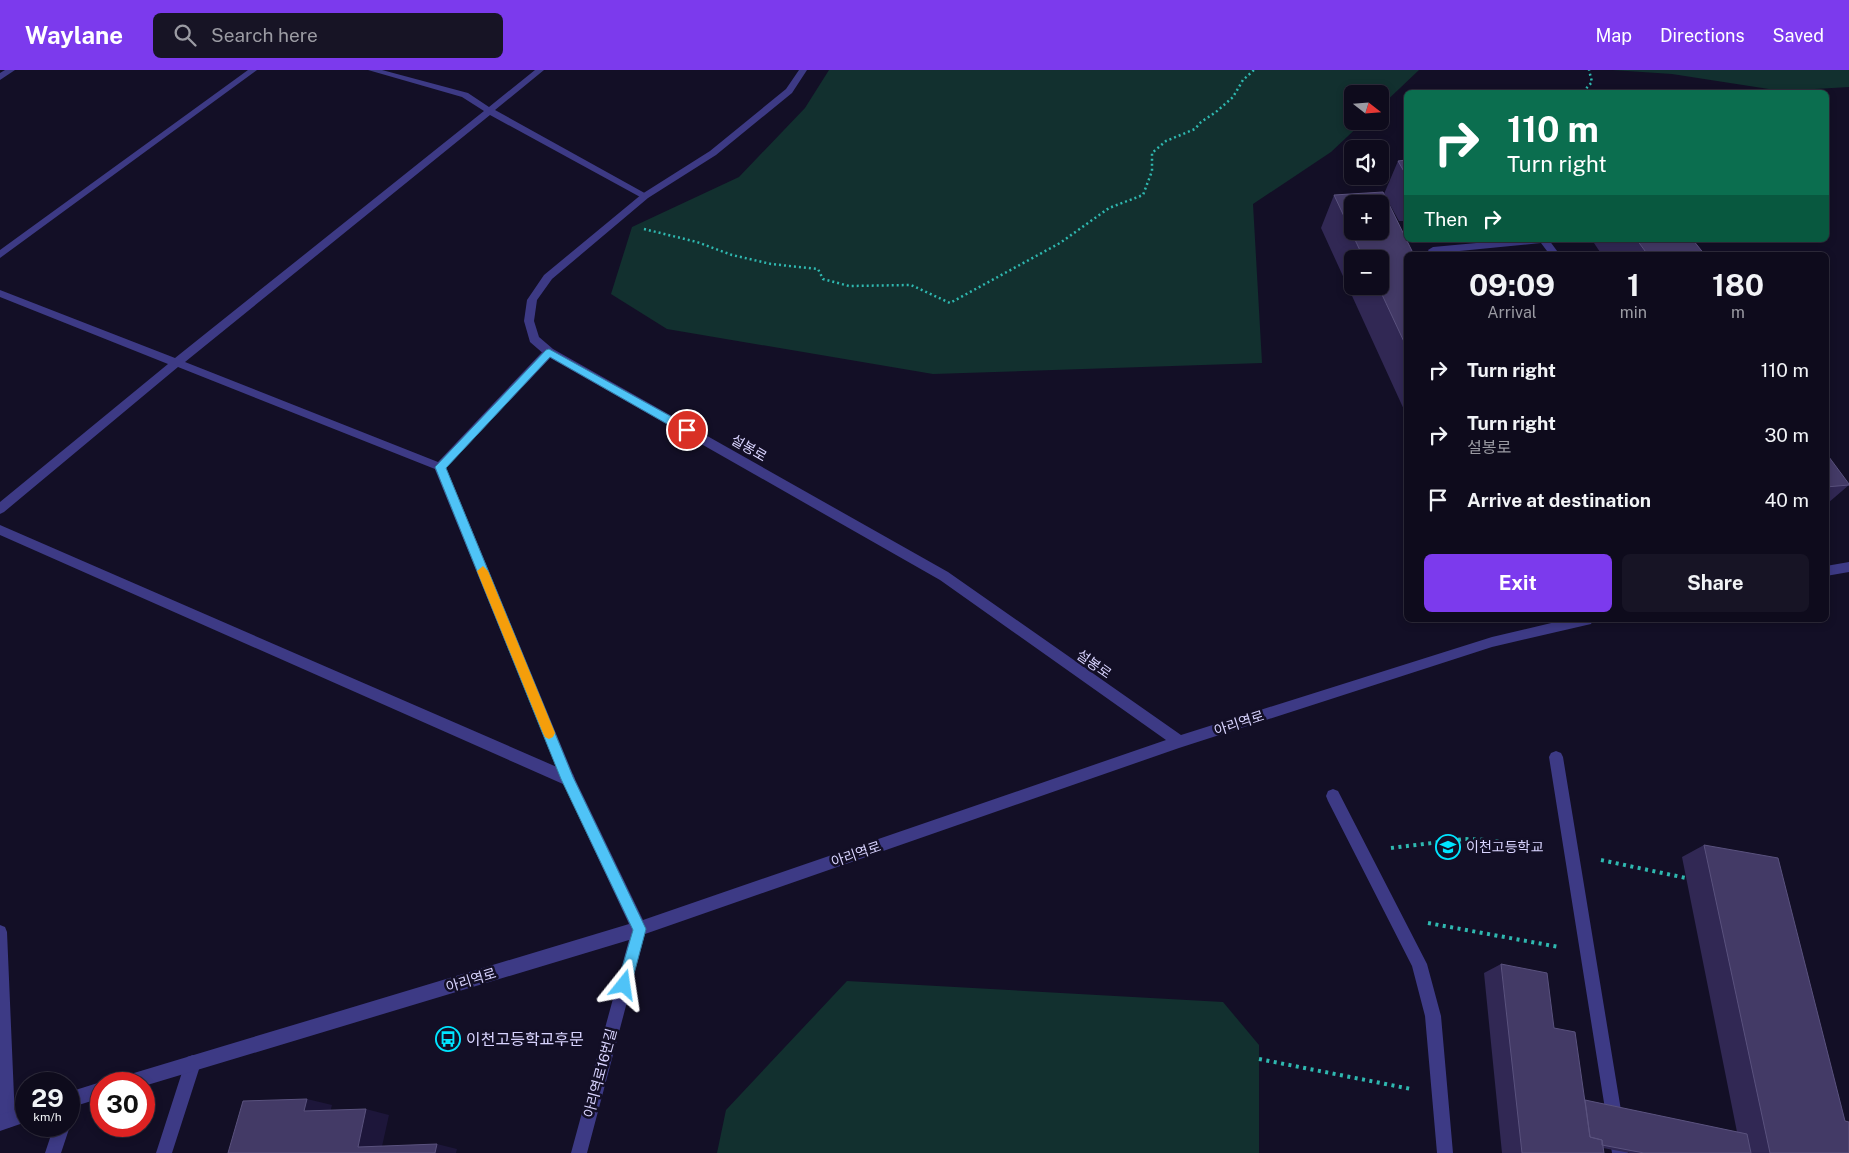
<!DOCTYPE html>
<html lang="en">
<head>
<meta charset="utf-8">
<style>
	body { margin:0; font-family:"Public Sans","Noto Sans KR",sans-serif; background:#171425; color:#f1f3f6; height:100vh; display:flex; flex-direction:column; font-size:19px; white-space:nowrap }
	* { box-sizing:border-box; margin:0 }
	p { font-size:16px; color:#9b9ba3 }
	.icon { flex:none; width:28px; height:28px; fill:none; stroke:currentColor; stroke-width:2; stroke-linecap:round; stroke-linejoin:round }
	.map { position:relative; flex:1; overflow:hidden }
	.panel { position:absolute; left:1404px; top:182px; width:425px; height:370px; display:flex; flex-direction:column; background:#0e0b1c; border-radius:8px; box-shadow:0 2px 8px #0003,0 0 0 1px #2e2b3b }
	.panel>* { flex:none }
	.top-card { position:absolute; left:1404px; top:20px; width:425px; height:152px; border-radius:8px; box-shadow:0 2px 8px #0003,0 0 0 1px #2e2b3b; background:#0b6e4f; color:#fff; overflow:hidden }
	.needle { width:32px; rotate:107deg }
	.tools { position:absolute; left:1344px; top:15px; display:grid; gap:10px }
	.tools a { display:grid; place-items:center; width:45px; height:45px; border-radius:8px; background:#0e0b1c; box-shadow:0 2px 8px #0003,0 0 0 1px #2e2b3b; font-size:25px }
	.speed { position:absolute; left:15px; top:1002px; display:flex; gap:10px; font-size:25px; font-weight:700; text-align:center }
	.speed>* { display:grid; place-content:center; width:65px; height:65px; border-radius:50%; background:#0e0b1c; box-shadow:0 2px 8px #0003,0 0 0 1px #2e2b3b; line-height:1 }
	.speed small { font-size:12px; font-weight:400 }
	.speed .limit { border:8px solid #d22; background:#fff; color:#111 }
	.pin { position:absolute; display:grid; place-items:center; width:42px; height:42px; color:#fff; margin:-21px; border:2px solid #fff; border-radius:50%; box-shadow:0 1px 5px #0007 }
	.me { position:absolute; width:55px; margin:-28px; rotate:15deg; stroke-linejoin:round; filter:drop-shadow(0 0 4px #0008) }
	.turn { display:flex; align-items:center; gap:18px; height:105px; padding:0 20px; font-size:22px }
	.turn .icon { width:65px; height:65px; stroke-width:2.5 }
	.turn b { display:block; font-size:35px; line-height:42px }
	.then { display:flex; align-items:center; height:48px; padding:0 20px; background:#0003; gap:10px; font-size:19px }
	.eta { display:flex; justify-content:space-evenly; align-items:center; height:85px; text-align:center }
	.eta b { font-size:30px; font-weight:700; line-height:35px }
	.cta { display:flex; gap:10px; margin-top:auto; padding:10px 20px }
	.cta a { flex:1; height:58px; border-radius:8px; background:#7c3aed; color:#fff; font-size:20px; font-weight:700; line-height:58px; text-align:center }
	.cta a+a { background:#171425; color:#f1f3f6 }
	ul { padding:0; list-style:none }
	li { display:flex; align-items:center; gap:15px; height:65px; padding:0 20px }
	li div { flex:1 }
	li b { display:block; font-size:19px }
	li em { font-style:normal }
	header { display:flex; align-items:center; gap:30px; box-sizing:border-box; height:70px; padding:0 25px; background:#7c3aed; color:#fff }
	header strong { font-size:24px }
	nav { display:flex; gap:28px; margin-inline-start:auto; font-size:18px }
	.search { width:350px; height:45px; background:#171425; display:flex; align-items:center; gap:12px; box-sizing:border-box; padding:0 18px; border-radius:8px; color:#9b9ba3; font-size:19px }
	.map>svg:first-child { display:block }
	.green { fill:#12302f }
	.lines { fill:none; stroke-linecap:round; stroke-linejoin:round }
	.path-far1 { stroke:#2fb8b0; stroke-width:2.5; stroke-dasharray:2 3; stroke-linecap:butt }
	.path { stroke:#2fb8b0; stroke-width:4; stroke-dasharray:3 4.5; stroke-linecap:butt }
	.service { fill:#3d3a85; fill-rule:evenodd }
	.minor { fill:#3d3a85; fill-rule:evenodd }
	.tertiary { fill:#3d3a85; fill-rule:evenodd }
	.wall { fill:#312854; fill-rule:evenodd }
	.shaded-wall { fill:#1d163a }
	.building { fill:#433a66; stroke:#5a527e; fill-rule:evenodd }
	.route { fill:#4fc3f7; stroke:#337fa1 }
	.slow { fill:#f59e0b }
	.labels { text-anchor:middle; stroke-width:5; stroke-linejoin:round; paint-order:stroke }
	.street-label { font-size:14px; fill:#d9d4ff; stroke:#130f26 }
	.poi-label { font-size:14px; fill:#d9d4ff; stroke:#130f26; text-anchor:start }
	.near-poi-label { font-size:16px; fill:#d9d4ff; stroke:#130f26; text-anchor:start }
</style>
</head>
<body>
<header>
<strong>Waylane</strong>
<div class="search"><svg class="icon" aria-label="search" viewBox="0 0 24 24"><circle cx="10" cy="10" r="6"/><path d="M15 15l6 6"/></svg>Search here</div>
<nav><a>Map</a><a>Directions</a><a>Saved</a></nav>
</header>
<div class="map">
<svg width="1849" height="1083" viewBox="0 0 1849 1083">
	<rect width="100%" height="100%" fill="#130f26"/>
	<path class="green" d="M 829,0 L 1419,0 L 1380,37 L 1380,24 L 1352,24 L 1352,51 L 1364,51 L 1331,82 L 1253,134 L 1262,293 L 933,304 L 667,259 L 611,224 L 632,157 L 739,107 L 805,38 Z
		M 1612,0 L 1849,0 L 1849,17 L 1781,21 L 1672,4 Z
		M 847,911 L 1223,932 L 1259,975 L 1259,1083 L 717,1083 L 726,1040 Z"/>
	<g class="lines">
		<path class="path-far1" d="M 1583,22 L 1592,12 L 1589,0
			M 644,159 L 697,172 L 732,185 L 771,194 L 818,199 L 823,209 L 849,216 L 911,215 L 950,233 L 1060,173 L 1109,138 L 1143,125 L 1152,101 L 1152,83 L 1166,71 L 1195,59 L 1201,52 L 1216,42 L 1233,27 L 1243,10 L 1254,0"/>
		<path class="path" d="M 1391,778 L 1465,769 L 1490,770 L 1543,779
			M 1601,790 L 1686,808
			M 1428,853 L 1559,877
			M 1259,989 L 1411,1019"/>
		<path class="service" d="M 248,0 L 257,0 L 0,188 L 0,180 Z
			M 368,0 L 382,0 L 468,23 L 489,37 L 535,0 L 544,0 L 495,40 L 650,126 L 645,129 L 642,128 L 490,45 L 185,292 L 438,392 L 545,279 L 553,279 L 554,282 L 553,285 L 444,400 L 440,401 L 178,297 L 4,442 L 0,444 L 0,432 L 168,294 L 0,227 L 0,220 L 175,288 L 484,41 L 462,27 Z
			M 0,455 L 573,704 L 575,709 L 573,714 L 568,715 L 563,714 L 0,465 Z
			M 1556,681 L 1561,683 L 1563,687 L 1628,1083 L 1612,1083 L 1549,687 L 1551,683 Z
			M 1333,719 L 1338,721 L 1427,894 L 1441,946 L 1453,1083 L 1437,1083 L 1425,946 L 1412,896 L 1328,731 L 1326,726 L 1328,721 Z
			M 0,855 L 5,857 L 7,862 L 15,1050 L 13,1056 L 7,1058 L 1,1056 L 0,1053 Z
			M 193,985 L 199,987 L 201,993 L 172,1083 L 156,1083 L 185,993 L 187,987 Z
			M 69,1052 L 70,1056 L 61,1083 L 45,1083 L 54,1056 L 69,1056 Z"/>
		<path class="minor" d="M 799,0 L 807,0 L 792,23 L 716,85 L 648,128 L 552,209 L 537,230 L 534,251 L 539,267 L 553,279 L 948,502 L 1181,665 L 1492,567 L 1564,550 L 1593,550 L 1591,554 L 1492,577 L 1179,678 L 645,864 L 587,1083 L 571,1083 L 629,870 L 144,1016 L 144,1014 L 116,1014 L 118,1008 L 124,1006 L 629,854 L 561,709 L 434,397 L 436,394 L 440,393 L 446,397 L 574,707 L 643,850 L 1166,670 L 940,510 L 545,285 L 530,272 L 524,251 L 527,230 L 544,205 L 642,124 L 710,81 L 786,19 Z
			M 1509,170 L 1549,170 L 1560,185 L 1550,185 L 1541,173 L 1439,183 L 1441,185 L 1431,185 L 1428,180 L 1433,177 Z
			M 1849,492 L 1849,502 L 1826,506 L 1826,496 Z
			M 101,1012 L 105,1014 L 101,1014 L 101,1028 L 69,1038 L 69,1022 Z
			M 26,1036 L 26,1052 L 0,1061 L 0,1045 Z"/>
		<path class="tertiary" d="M 5,0 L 15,0 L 0,10 L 0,3 Z"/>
	</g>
	<path class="wall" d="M 1406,90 L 1406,151 L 1399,151 L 1384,124 L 1398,91 Z
		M 1334,125 L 1406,185 L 1406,344 L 1321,158 ZM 1352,189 L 1380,189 L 1380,216 L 1352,216 Z
		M 1592,170 L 1693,170 L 1705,185 L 1602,185 Z
		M 1826,383 L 1849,415 L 1828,433 L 1826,433 Z
		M 1704,775 L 1849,1083 L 1630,1083 L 1603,1078 L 1604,1083 L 1502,1083 L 1484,903 L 1501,894 L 1585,1030 L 1737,1062 L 1682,787 Z"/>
	<path class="shaded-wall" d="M 307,1029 L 332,1035 L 329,1047 L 304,1041 Z
		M 366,1039 L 389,1045 L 381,1081 L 358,1077 Z
		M 437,1074 L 457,1079 L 456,1083 L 435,1083 Z"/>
	<path class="building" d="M 1406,90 L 1406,105 L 1398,91 Z
		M 1383,122 L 1414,185 L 1406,185 L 1406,276 L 1378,216 L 1380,216 L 1380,189 L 1364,189 L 1334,125 ZM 1352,134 L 1380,134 L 1380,161 L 1352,161 Z
		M 1637,170 L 1693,170 L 1705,185 L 1648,185 Z
		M 1826,383 L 1849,414 L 1849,415 L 1826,417 Z
		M 1704,775 L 1778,788 L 1845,1051 L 1849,1052 L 1849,1083 L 1770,1083 Z
		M 1501,894 L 1547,903 L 1554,958 L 1575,962 L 1590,1067 L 1602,1070 L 1604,1083 L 1522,1083 Z
		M 307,1029 L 304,1041 L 366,1039 L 358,1077 L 437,1074 L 435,1083 L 228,1083 L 243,1031 Z
		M 1585,1030 L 1747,1064 L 1751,1083 L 1644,1083 L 1602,1075 L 1602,1070 L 1590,1067 Z"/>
	<path class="route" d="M 549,279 L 690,357 L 692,360 L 690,363 L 683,363 L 550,287 L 446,398 L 573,707 L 646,859 L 631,915 L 629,920 L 624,922 L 619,920 L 617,915 L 633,860 L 561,709 L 435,397 L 546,280 Z"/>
	<path class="slow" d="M 483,496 L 488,501 L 555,663 L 553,667 L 549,669 L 545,667 L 543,663 L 477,501 Z"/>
	<defs>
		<symbol id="school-ring" viewBox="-11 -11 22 22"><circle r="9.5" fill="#130f26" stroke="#00e5ff" stroke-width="1.5"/><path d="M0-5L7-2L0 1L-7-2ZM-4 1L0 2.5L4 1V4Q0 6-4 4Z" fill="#00e5ff"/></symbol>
		<symbol id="bus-ring" viewBox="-11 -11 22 22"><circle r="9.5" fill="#130f26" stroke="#00e5ff" stroke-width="1.5"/><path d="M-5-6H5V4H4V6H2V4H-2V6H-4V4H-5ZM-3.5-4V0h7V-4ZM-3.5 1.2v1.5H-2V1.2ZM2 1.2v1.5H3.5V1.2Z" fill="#00e5ff"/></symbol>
	</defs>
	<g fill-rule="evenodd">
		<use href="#school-ring" x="1434" y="763" width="28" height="28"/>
		<use href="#bus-ring" x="434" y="955" width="28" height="28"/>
	</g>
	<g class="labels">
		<g class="street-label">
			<text transform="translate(749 378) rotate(30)" y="5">설봉로</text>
			<text transform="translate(1094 594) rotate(35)" y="5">설봉로</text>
			<text transform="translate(1239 653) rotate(-18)" y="5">아리역로</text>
			<text transform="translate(856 784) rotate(-19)" y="5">아리역로</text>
			<text transform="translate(471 910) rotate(-17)" y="5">아리역로</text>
			<text transform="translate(600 1003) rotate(-75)" y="5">아리역로16번길</text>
		</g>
		<g class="poi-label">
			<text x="1466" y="782">이천고등학교</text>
		</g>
		<g class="near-poi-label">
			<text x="466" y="975">이천고등학교후문</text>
		</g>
	</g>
</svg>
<div class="tools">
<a><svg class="needle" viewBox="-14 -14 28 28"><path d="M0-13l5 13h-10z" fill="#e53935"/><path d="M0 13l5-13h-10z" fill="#9b9ba3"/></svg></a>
<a><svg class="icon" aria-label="sound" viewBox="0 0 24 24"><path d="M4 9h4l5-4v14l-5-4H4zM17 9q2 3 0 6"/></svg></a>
<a>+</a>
<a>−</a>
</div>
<div class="speed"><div>29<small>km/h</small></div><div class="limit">30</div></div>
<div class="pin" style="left:687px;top:360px;background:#d93025"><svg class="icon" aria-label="arrive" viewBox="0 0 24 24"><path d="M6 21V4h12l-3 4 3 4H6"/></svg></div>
<svg class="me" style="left:624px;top:915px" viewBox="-20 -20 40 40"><path d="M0-17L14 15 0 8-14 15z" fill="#4fc3f7" stroke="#fff" stroke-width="4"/></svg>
<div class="top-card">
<div class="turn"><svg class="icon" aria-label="right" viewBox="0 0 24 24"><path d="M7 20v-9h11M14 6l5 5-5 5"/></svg><div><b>110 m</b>Turn right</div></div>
<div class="then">Then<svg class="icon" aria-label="right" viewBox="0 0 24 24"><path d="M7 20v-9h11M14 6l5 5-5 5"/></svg></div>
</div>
<section class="panel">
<div class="eta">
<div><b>09:09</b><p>Arrival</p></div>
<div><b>1</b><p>min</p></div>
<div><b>180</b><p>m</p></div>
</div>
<ul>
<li><svg class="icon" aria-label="right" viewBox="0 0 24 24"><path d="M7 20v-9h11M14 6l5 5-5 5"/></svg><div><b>Turn right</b></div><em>110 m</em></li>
<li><svg class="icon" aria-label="right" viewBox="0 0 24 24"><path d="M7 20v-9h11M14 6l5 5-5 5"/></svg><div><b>Turn right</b><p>설봉로</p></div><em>30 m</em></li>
<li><svg class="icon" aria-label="arrive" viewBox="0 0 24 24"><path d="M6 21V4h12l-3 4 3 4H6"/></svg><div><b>Arrive at destination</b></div><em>40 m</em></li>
</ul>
<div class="cta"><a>Exit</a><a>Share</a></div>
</section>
</div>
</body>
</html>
